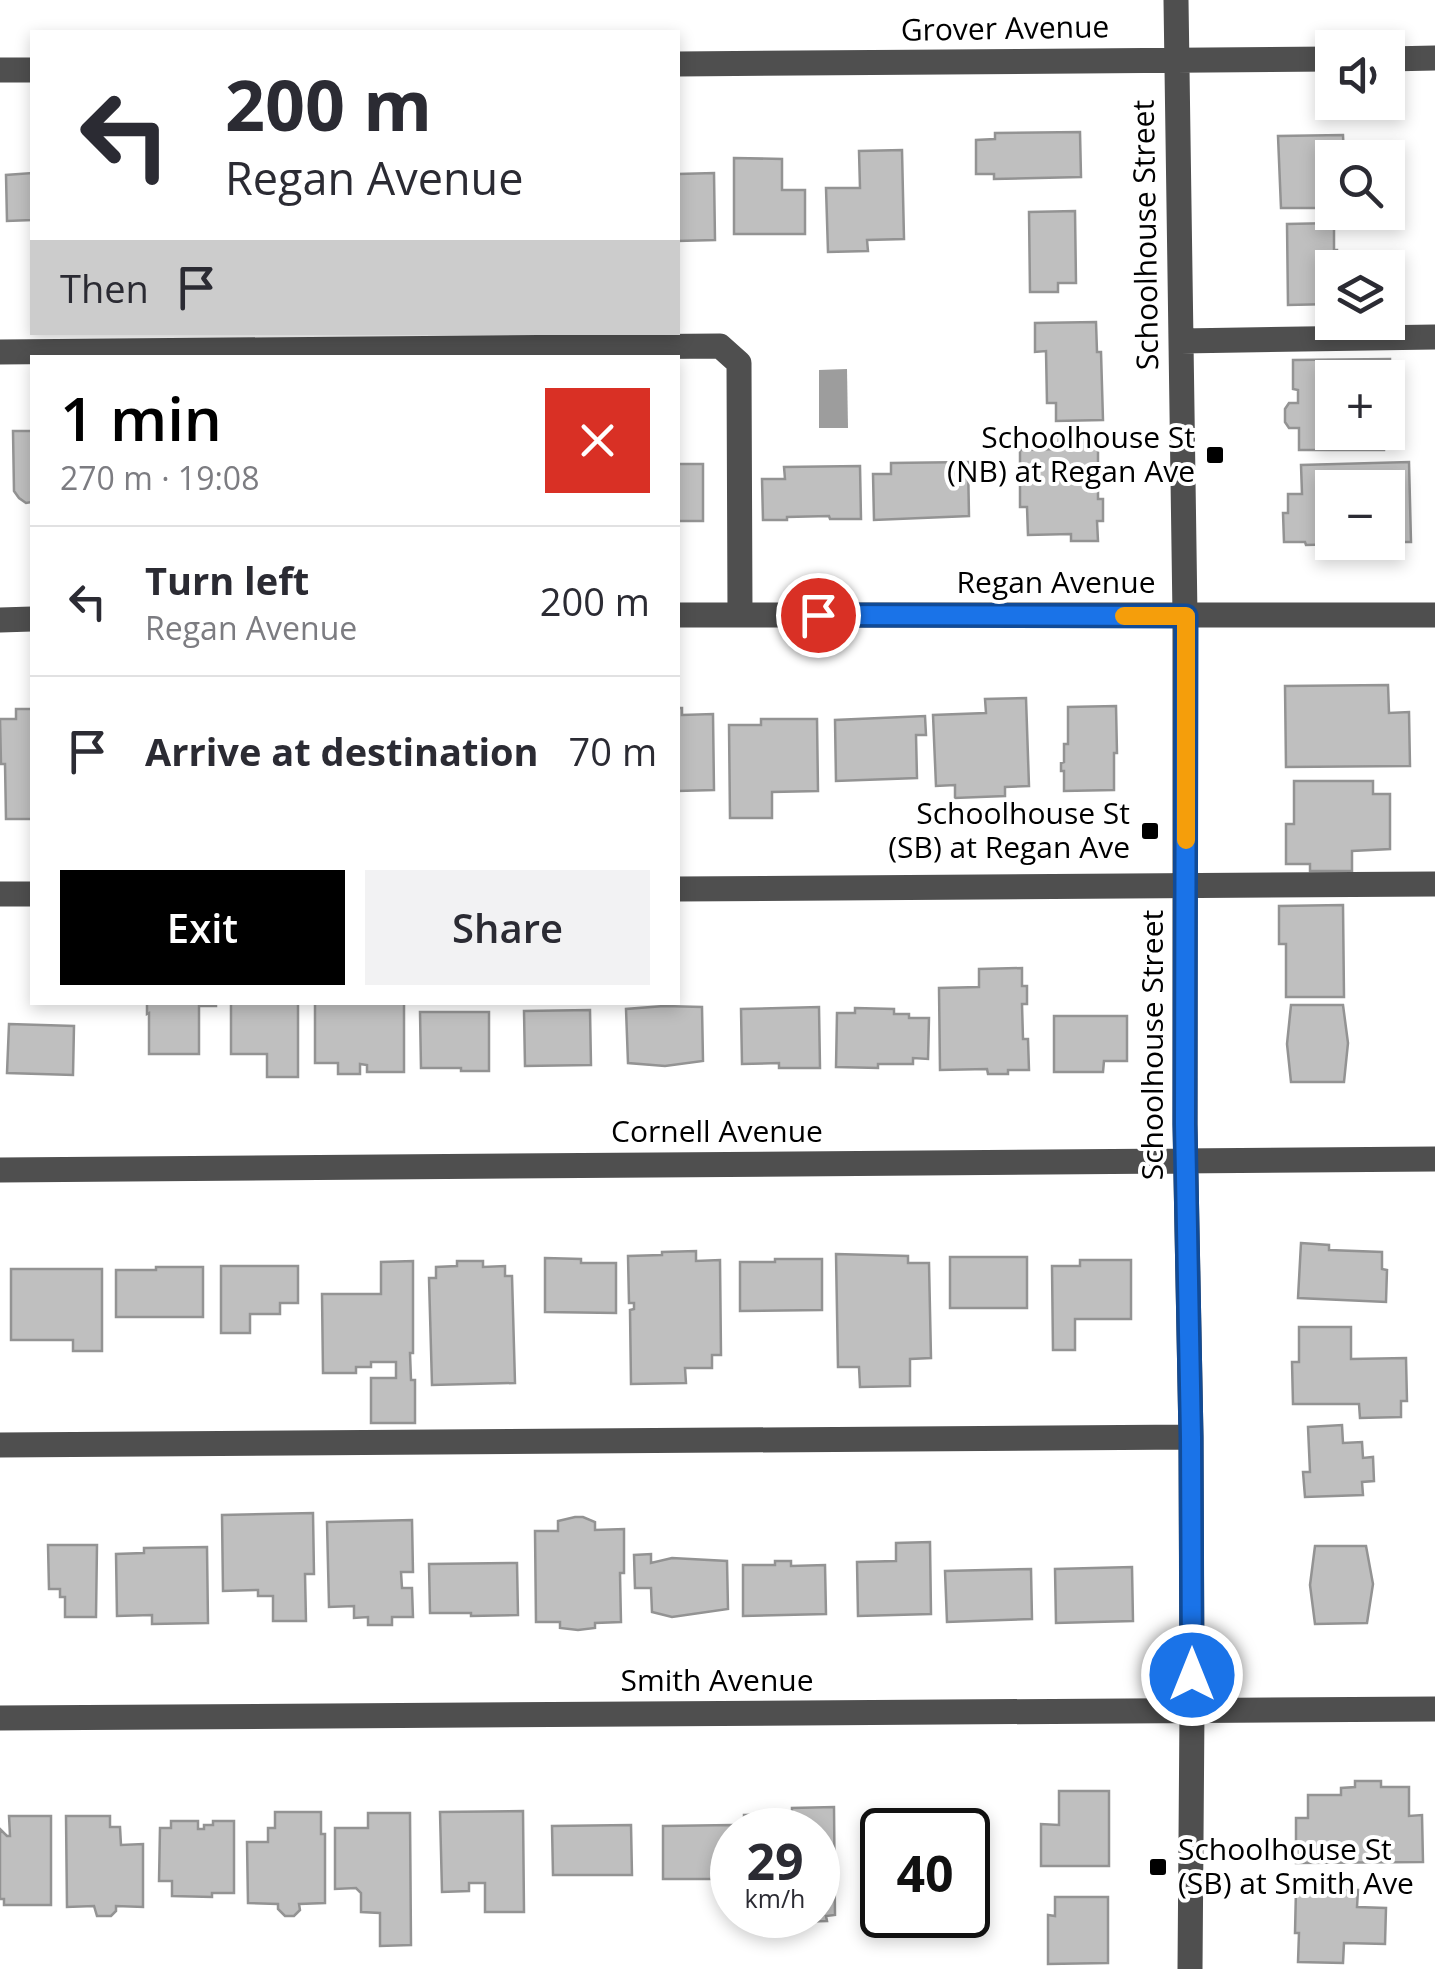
<!DOCTYPE html>
<html lang="en">
<head>
<meta charset="utf-8">
<style>
	body { margin:0; font-family:"Open Sans",sans-serif; background:#f2f2f3; color:#2b2b33; height:100vh; display:flex; flex-direction:column; font-size:38px; white-space:nowrap }
	* { box-sizing:border-box; margin:0 }
	p { font-size:32px; color:#7c7c81 }
	.icon { flex:none; width:55px; height:55px; fill:none; stroke:currentColor; stroke-width:2; stroke-linecap:round; stroke-linejoin:round }
	.map { position:relative; flex:1; overflow:hidden }
	.drawer { position:absolute; left:30px; top:355px; width:650px; height:650px; display:flex; flex-direction:column; background:#fff; border-radius:0px; box-shadow:0 5px 15px #0003 }
	.drawer>* { flex:none }
	.top-card { position:absolute; left:30px; top:30px; width:650px; height:305px; border-radius:0px; box-shadow:0 5px 15px #0003; background:#fff; color:#2b2b33; overflow:hidden }
	.tools { position:absolute; left:1315px; top:30px; display:grid; gap:20px }
	.tools a { display:grid; place-items:center; width:90px; height:90px; border-radius:0px; background:#fff; box-shadow:0 5px 15px #0003; font-size:50px }
	.speed { position:absolute; left:710px; top:1808px; display:flex; gap:20px; font-size:50px; font-weight:700; text-align:center }
	.speed>* { display:grid; place-content:center; width:130px; height:130px; border-radius:50%; background:#fff; box-shadow:0 5px 15px #0003; line-height:1 }
	.speed small { font-size:25px; font-weight:400 }
	.speed .limit { border:5px solid #111; border-radius:15px; background:#fff; color:#111 }
	.pin { position:absolute; display:grid; place-items:center; width:85px; height:85px; color:#fff; margin:-42px; border:5px solid #fff; border-radius:50%; box-shadow:0 2px 10px #0007 }
	.me { position:absolute; width:110px; margin:-55px; rotate:0deg; stroke-linejoin:round; filter:drop-shadow(0 0 8px #0008) }
	.turn { display:flex; align-items:center; gap:35px; height:210px; padding:0 30px; font-size:45px }
	.turn .icon { width:130px; height:130px; stroke-width:2.5 }
	.turn b { display:block; font-size:70px; line-height:85px }
	.then { display:flex; align-items:center; height:95px; padding:0 30px; background:#0003; gap:20px; font-size:38px }
	.round { display:grid; place-items:center; flex:none; width:105px; height:105px; border-radius:0px; background:#f2f2f3 }
	.overview { display:flex; align-items:center; justify-content:space-between; height:170px; padding:0 30px }
	h1 { font-size:60px; font-weight:600; line-height:75px; color:#000 }
	.button { display:flex; gap:20px; margin-top:auto; padding:20px 30px }
	.button a { flex:1; height:115px; border-radius:0px; background:#000; color:#fff; font-size:40px; font-weight:600; line-height:115px; text-align:center }
	.button a+a { background:#f2f2f3; color:#2b2b33 }
	ul { padding:0; list-style:none }
	li { display:flex; align-items:center; gap:30px; height:150px; padding:0 30px; border-top:2px solid #e1e1e2 }
	li div { flex:1 }
	li b { display:block; font-size:38px }
	li em { font-style:normal }
	.map>svg:first-child { display:block }
	.water { fill:#9d9d9d }
	.building { fill:#bfbfbf; stroke:#939393; stroke-width:2.5 }
	.lines { fill:none; stroke-linecap:round; stroke-linejoin:round }
	.minor { stroke:#4f4f4f; stroke-width:25 }
	.route-casing { stroke:#114b97; stroke-width:25 }
	.route { stroke:#1a73e8; stroke-width:18 }
	.slow { stroke:#f59e0b; stroke-width:18 }
	.poi-dot { fill:#000; stroke:#fff; stroke-width:4 }
	.labels { text-anchor:middle; stroke-width:8; stroke-linejoin:round; paint-order:stroke }
	.street-label { font-size:30px; fill:#000; stroke:#fff }
	.poi-label { font-size:30px; fill:#000; stroke:#fff; text-anchor:end }
</style>
</head>
<body>
<div class="map">
<svg width="1435" height="1969" viewBox="0 0 1435 1969">
	<rect width="100%" height="100%" fill="#fff"/>
	<path class="water" d="M 847,369 L 848,428 L 819,428 L 819,370 Z"/>
	<path class="building" d="M 1080,132 L 1081,177 L 994,179 L 994,174 L 976,174 L 976,140 L 995,139 L 995,133 Z
		M 1343,135 L 1344,158 L 1332,158 L 1332,173 L 1328,174 L 1329,208 L 1281,208 L 1278,136 Z
		M 902,150 L 904,239 L 867,240 L 868,251 L 828,252 L 826,188 L 860,188 L 859,151 Z
		M 734,158 L 782,159 L 782,190 L 805,190 L 805,234 L 734,234 Z
		M 32,173 L 32,220 L 7,221 L 6,175 Z
		M 714,173 L 715,240 L 678,241 L 678,174 Z
		M 1075,211 L 1076,283 L 1058,283 L 1058,292 L 1030,292 L 1029,212 Z
		M 1334,223 L 1334,250 L 1337,250 L 1337,263 L 1333,263 L 1332,268 L 1332,304 L 1288,305 L 1287,224 Z
		M 1096,322 L 1097,352 L 1101,352 L 1103,420 L 1056,421 L 1056,403 L 1047,403 L 1046,351 L 1035,352 L 1035,323 Z
		M 1390,359 L 1390,408 L 1388,408 L 1388,378 L 1332,378 L 1332,432 L 1384,432 L 1384,450 L 1299,450 L 1299,428 L 1289,428 L 1285,422 L 1285,409 L 1289,403 L 1298,403 L 1298,390 L 1293,389 L 1293,360 Z
		M 13,431 L 32,431 L 32,502 L 26,503 L 19,498 L 14,491 Z
		M 1059,437 L 1098,437 L 1098,499 L 1103,499 L 1103,521 L 1097,521 L 1098,541 L 1071,541 L 1071,534 L 1028,535 L 1027,507 L 1020,507 L 1020,450 L 1058,449 Z
		M 968,462 L 969,516 L 874,520 L 873,474 L 891,474 L 891,463 Z
		M 1409,462 L 1411,542 L 1388,542 L 1388,488 L 1332,488 L 1332,542 L 1345,544 L 1306,545 L 1305,542 L 1284,542 L 1283,513 L 1288,513 L 1288,494 L 1302,494 L 1301,465 Z
		M 678,464 L 703,464 L 703,521 L 678,521 Z
		M 860,466 L 861,519 L 830,519 L 829,516 L 787,517 L 787,520 L 763,520 L 762,479 L 785,479 L 784,467 Z
		M 1388,685 L 1389,713 L 1409,712 L 1410,766 L 1286,767 L 1285,686 Z
		M 1026,698 L 1029,786 L 1005,787 L 1005,796 L 955,798 L 955,785 L 936,786 L 933,715 L 986,713 L 985,699 Z
		M 1116,706 L 1117,753 L 1114,753 L 1114,790 L 1064,791 L 1064,771 L 1061,771 L 1061,763 L 1064,762 L 1064,744 L 1068,744 L 1068,707 Z
		M 678,708 L 682,708 L 682,715 L 713,714 L 714,790 L 678,791 Z
		M 16,709 L 32,709 L 32,819 L 6,819 L 5,764 L 1,764 L 0,719 L 16,719 Z
		M 925,716 L 926,735 L 916,735 L 917,778 L 836,781 L 835,720 Z
		M 761,719 L 817,719 L 818,791 L 772,792 L 772,818 L 730,818 L 729,725 L 761,725 Z
		M 1294,781 L 1373,781 L 1373,794 L 1390,794 L 1390,849 L 1352,851 L 1352,871 L 1310,871 L 1310,864 L 1286,864 L 1286,824 L 1294,824 Z
		M 1343,905 L 1344,997 L 1286,997 L 1286,944 L 1279,944 L 1279,906 Z
		M 1022,968 L 1022,986 L 1027,986 L 1027,1004 L 1022,1004 L 1023,1039 L 1028,1039 L 1029,1070 L 1008,1070 L 1008,1074 L 988,1074 L 987,1069 L 940,1070 L 939,988 L 979,987 L 979,969 Z
		M 147,1002 L 216,1002 L 216,1006 L 199,1006 L 199,1054 L 149,1054 L 149,1013 L 147,1014 Z
		M 231,1002 L 298,1002 L 298,1077 L 267,1077 L 267,1054 L 231,1054 Z
		M 315,1002 L 404,1002 L 404,1072 L 367,1072 L 367,1065 L 360,1064 L 360,1074 L 338,1074 L 338,1063 L 315,1063 Z
		M 1291,1005 L 1343,1005 L 1348,1043 L 1344,1082 L 1291,1082 L 1287,1044 Z
		M 664,1006 L 702,1007 L 703,1061 L 665,1066 L 628,1063 L 626,1009 Z
		M 819,1007 L 820,1068 L 779,1068 L 779,1063 L 742,1064 L 741,1009 Z
		M 855,1008 L 894,1009 L 894,1014 L 909,1014 L 909,1018 L 929,1018 L 928,1059 L 913,1058 L 913,1064 L 878,1064 L 878,1068 L 836,1067 L 837,1013 L 855,1013 Z
		M 590,1010 L 591,1065 L 525,1066 L 524,1011 Z
		M 420,1012 L 489,1012 L 489,1071 L 461,1071 L 461,1068 L 421,1068 Z
		M 1054,1016 L 1127,1016 L 1127,1061 L 1104,1061 L 1103,1072 L 1054,1072 Z
		M 9,1024 L 74,1026 L 73,1075 L 7,1073 Z
		M 1301,1243 L 1329,1245 L 1329,1250 L 1382,1252 L 1382,1269 L 1387,1270 L 1386,1302 L 1298,1298 Z
		M 696,1251 L 696,1261 L 720,1260 L 721,1355 L 712,1355 L 712,1368 L 685,1368 L 686,1383 L 631,1384 L 630,1310 L 634,1309 L 634,1303 L 629,1303 L 628,1256 L 662,1255 L 662,1252 Z
		M 836,1254 L 908,1256 L 908,1263 L 929,1263 L 931,1358 L 910,1359 L 910,1386 L 860,1387 L 859,1367 L 838,1367 Z
		M 950,1257 L 1027,1257 L 1027,1308 L 950,1308 Z
		M 545,1258 L 581,1259 L 581,1263 L 616,1263 L 616,1313 L 545,1312 Z
		M 775,1259 L 822,1259 L 822,1310 L 740,1311 L 740,1262 L 775,1262 Z
		M 1080,1260 L 1131,1260 L 1131,1319 L 1075,1319 L 1075,1350 L 1053,1350 L 1052,1266 L 1080,1266 Z
		M 413,1261 L 413,1353 L 410,1353 L 411,1380 L 415,1380 L 415,1423 L 371,1423 L 371,1378 L 396,1378 L 396,1362 L 371,1362 L 371,1367 L 356,1367 L 356,1373 L 323,1373 L 322,1294 L 381,1294 L 381,1262 Z
		M 457,1261 L 483,1261 L 483,1267 L 505,1266 L 505,1276 L 512,1276 L 515,1383 L 432,1385 L 429,1278 L 436,1278 L 436,1267 L 457,1266 Z
		M 221,1266 L 298,1266 L 298,1303 L 280,1303 L 280,1314 L 250,1314 L 250,1333 L 221,1333 Z
		M 156,1267 L 203,1267 L 203,1317 L 116,1317 L 116,1270 L 156,1270 Z
		M 11,1269 L 102,1269 L 102,1351 L 73,1351 L 73,1340 L 11,1340 Z
		M 1299,1327 L 1351,1327 L 1351,1359 L 1406,1358 L 1407,1401 L 1401,1401 L 1401,1417 L 1360,1418 L 1359,1404 L 1293,1404 L 1292,1362 L 1299,1362 Z
		M 1342,1425 L 1343,1443 L 1362,1442 L 1363,1458 L 1373,1457 L 1374,1481 L 1362,1482 L 1363,1495 L 1305,1497 L 1303,1472 L 1310,1472 L 1308,1427 Z
		M 313,1513 L 314,1574 L 305,1574 L 306,1621 L 273,1621 L 273,1596 L 258,1596 L 258,1590 L 223,1591 L 222,1515 Z
		M 575,1517 L 583,1517 L 595,1522 L 595,1530 L 624,1529 L 624,1573 L 620,1573 L 621,1622 L 595,1623 L 595,1628 L 578,1630 L 560,1628 L 560,1622 L 536,1622 L 535,1531 L 558,1531 L 558,1521 Z
		M 412,1520 L 413,1572 L 401,1572 L 402,1588 L 412,1588 L 413,1617 L 392,1617 L 392,1625 L 368,1625 L 368,1617 L 354,1618 L 354,1606 L 329,1607 L 327,1522 Z
		M 930,1542 L 931,1614 L 858,1616 L 857,1562 L 896,1561 L 896,1543 Z
		M 48,1545 L 97,1545 L 96,1617 L 65,1617 L 65,1597 L 60,1597 L 60,1589 L 49,1589 Z
		M 1315,1546 L 1366,1546 L 1373,1584 L 1367,1623 L 1315,1624 L 1310,1585 Z
		M 207,1547 L 208,1623 L 152,1624 L 152,1615 L 117,1616 L 116,1554 L 144,1553 L 144,1548 Z
		M 651,1554 L 651,1563 L 672,1558 L 727,1561 L 728,1609 L 672,1617 L 652,1612 L 651,1588 L 635,1588 L 634,1555 Z
		M 775,1561 L 791,1561 L 791,1566 L 825,1565 L 826,1614 L 743,1616 L 743,1565 L 775,1565 Z
		M 517,1563 L 518,1615 L 471,1616 L 471,1613 L 430,1613 L 429,1564 Z
		M 1132,1567 L 1133,1621 L 1056,1623 L 1055,1569 Z
		M 1031,1569 L 1032,1619 L 947,1622 L 945,1571 Z
		M 1355,1781 L 1381,1781 L 1381,1787 L 1409,1787 L 1409,1816 L 1422,1815 L 1423,1862 L 1296,1863 L 1296,1818 L 1308,1818 L 1308,1795 L 1341,1795 L 1341,1788 L 1355,1787 Z
		M 1059,1791 L 1109,1791 L 1109,1866 L 1041,1866 L 1041,1824 L 1059,1825 Z
		M 834,1807 L 835,1915 L 826,1916 L 827,1921 L 752,1923 L 752,1915 L 818,1915 L 818,1830 L 744,1830 L 744,1815 L 792,1814 L 792,1808 Z
		M 523,1811 L 524,1912 L 485,1912 L 485,1883 L 469,1883 L 469,1891 L 442,1892 L 440,1812 Z
		M 275,1812 L 321,1812 L 321,1834 L 325,1834 L 325,1903 L 299,1904 L 300,1910 L 294,1916 L 285,1916 L 278,1909 L 278,1904 L 248,1903 L 247,1842 L 268,1842 L 268,1828 L 275,1828 Z
		M 368,1813 L 410,1813 L 411,1945 L 380,1946 L 380,1913 L 361,1912 L 361,1893 L 356,1888 L 335,1889 L 335,1828 L 368,1828 Z
		M 9,1816 L 51,1816 L 51,1905 L 4,1905 L 4,1899 L 0,1899 L 0,1829 L 7,1836 L 10,1836 Z
		M 66,1816 L 110,1816 L 110,1827 L 120,1827 L 121,1845 L 143,1844 L 143,1907 L 116,1906 L 116,1911 L 111,1916 L 97,1916 L 94,1906 L 67,1907 Z
		M 939,1816 L 940,1830 L 882,1830 L 882,1895 L 870,1895 L 868,1818 Z
		M 171,1821 L 198,1821 L 198,1829 L 204,1829 L 204,1825 L 213,1825 L 213,1821 L 234,1821 L 234,1893 L 212,1893 L 212,1897 L 172,1896 L 172,1881 L 159,1881 L 160,1828 L 171,1828 Z
		M 631,1825 L 632,1875 L 553,1875 L 552,1826 Z
		M 732,1825 L 732,1879 L 663,1879 L 663,1826 Z
		M 1296,1889 L 1358,1890 L 1357,1907 L 1386,1908 L 1385,1944 L 1344,1943 L 1343,1963 L 1298,1962 L 1299,1933 L 1295,1933 Z
		M 1055,1897 L 1108,1897 L 1108,1963 L 1048,1964 L 1048,1915 L 1055,1916 Z"/>
	<g class="lines">
		<path class="minor" d="M 1176,0 L 1185,616 L 1185,1125 L 1191,1437 L 1192,1709 L 1190,1969
			M 1388,59 L 1435,58
			M 678,64 L 1332,59
			M 0,70 L 32,70
			M 1181,341 L 1435,337
			M 0,352 L 720,346 L 739,363 L 740,615
			M 678,615 L 1435,615
			M 0,620 L 32,619
			M 678,889 L 1435,884
			M 0,894 L 32,894
			M 0,1170 L 1435,1159
			M 0,1445 L 1191,1437
			M 0,1718 L 1435,1709"/>
	</g>
	<g class="lines">
		<defs>
			<path id="route" d="M 818,615 L 1186,616 L 1185,1124 L 1191,1437 L 1192,1675"/>
		</defs>
		<use href="#route" class="route-casing"/>
		<use href="#route" class="route"/>
		<path class="slow" d="M 1124,616 L 1186,616 L 1186,840"/>
	</g>
	<g class="poi-dot">
		<rect x="1205" y="445" width="20" height="20" rx="5"/>
		<rect x="1140" y="821" width="20" height="20" rx="5"/>
		<rect x="1148" y="1857" width="20" height="20" rx="5"/>
	</g>
	<g class="labels">
		<g class="street-label">
			<text transform="translate(1005 29) rotate(-1)" y="10">Grover Avenue</text>
			<text transform="translate(1146 235) rotate(-91)" y="10">Schoolhouse Street</text>
			<text x="1056" y="593">Regan Avenue</text>
			<text transform="translate(1153 1045) rotate(-90)" y="10">Schoolhouse Street</text>
			<text x="717" y="1142">Cornell Avenue</text>
			<text x="717" y="1691">Smith Avenue</text>
		</g>
		<g class="poi-label">
			<text x="1195" y="448">Schoolhouse St<tspan x="1195" dy="34">(NB) at Regan Ave</tspan></text>
			<text x="1130" y="824">Schoolhouse St<tspan x="1130" dy="34">(SB) at Regan Ave</tspan></text>
			<text x="1178" y="1860" text-anchor="start">Schoolhouse St<tspan x="1178" dy="34">(SB) at Smith Ave</tspan></text>
		</g>
	</g>
</svg>
<div class="tools">
<a><svg class="icon" aria-label="sound" viewBox="0 0 24 24"><path d="M4 9h4l5-4v14l-5-4H4zM17 9q2 3 0 6"/></svg></a>
<a><svg class="icon" aria-label="search" viewBox="0 0 24 24"><circle cx="10" cy="10" r="6"/><path d="M15 15l6 6"/></svg></a>
<a><svg class="icon" aria-label="layers" viewBox="0 0 24 24"><path d="M12 4l9 5-9 5-9-5zM3 14l9 5 9-5"/></svg></a>
<a>+</a>
<a>−</a>
</div>
<div class="speed"><div>29<small>km/h</small></div><div class="limit">40</div></div>
<div class="pin" style="left:818px;top:615px;background:#d93025"><svg class="icon" aria-label="arrive" viewBox="0 0 24 24"><path d="M6 21V4h12l-3 4 3 4H6"/></svg></div>
<svg class="me" style="left:1192px;top:1675px" viewBox="-20 -20 40 40"><circle r="17" fill="#1a73e8" stroke="#fff" stroke-width="3"/><path d="M0-11L8 9 0 5-8 9z" fill="#fff"/></svg>
<div class="top-card">
<div class="turn"><svg class="icon" aria-label="left" viewBox="0 0 24 24"><path d="M17 20v-9H6M10 6l-5 5 5 5"/></svg><div><b>200 m</b>Regan Avenue</div></div>
<div class="then">Then<svg class="icon" aria-label="arrive" viewBox="0 0 24 24"><path d="M6 21V4h12l-3 4 3 4H6"/></svg></div>
</div>
<section class="drawer">
<div class="overview"><div><h1>1 min</h1><p>270 m · 19:08</p></div><a class="round" style="background:#d93025;color:#fff"><svg class="icon" aria-label="close" viewBox="0 0 24 24"><path d="M6 6l12 12M18 6L6 18"/></svg></a></div>
<ul>
<li><svg class="icon" aria-label="left" viewBox="0 0 24 24"><path d="M17 20v-9H6M10 6l-5 5 5 5"/></svg><div><b>Turn left</b><p>Regan Avenue</p></div><em>200 m</em></li>
<li><svg class="icon" aria-label="arrive" viewBox="0 0 24 24"><path d="M6 21V4h12l-3 4 3 4H6"/></svg><div><b>Arrive at destination</b></div><em>70 m</em></li>
</ul>
<div class="button"><a>Exit</a><a>Share</a></div>
</section>
</div>
</body>
</html>
